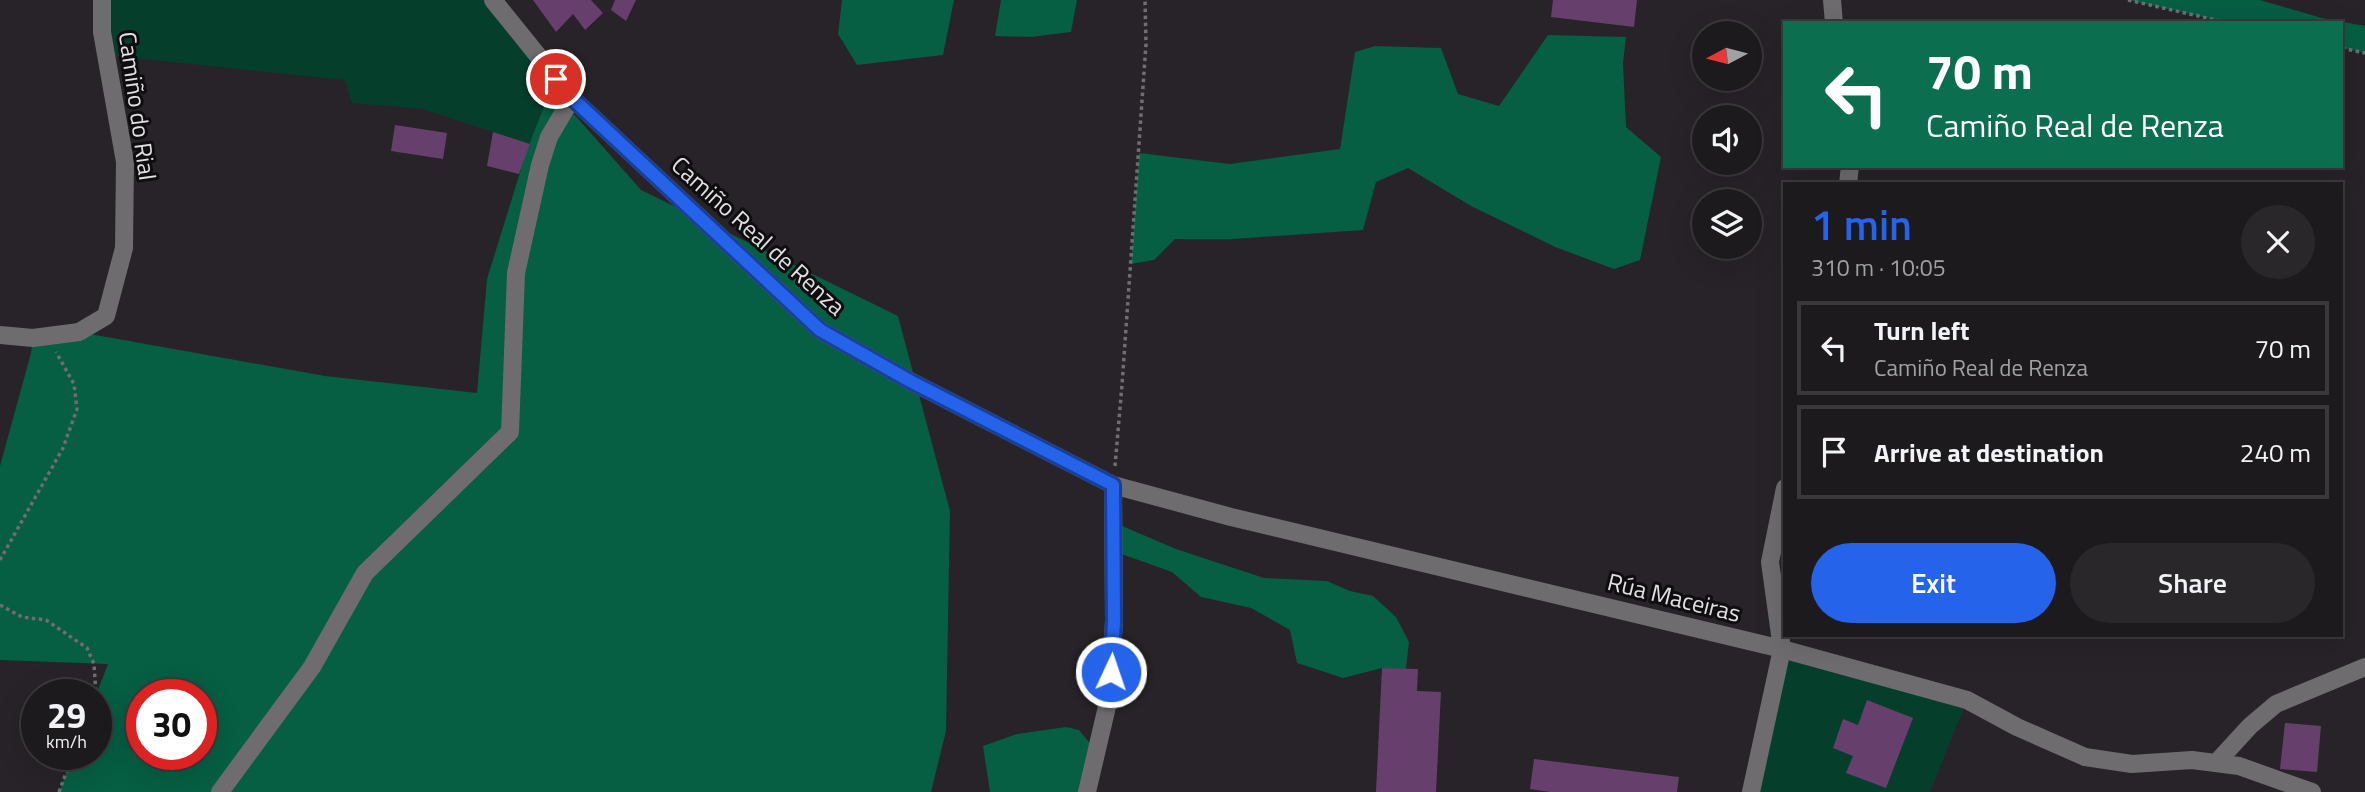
<!DOCTYPE html>
<html lang="en">
<head>
<meta charset="utf-8">
<style>
	body { margin:0; font-family:"Titillium Web",sans-serif; background:#2a272b; color:#f1f3f6; height:100vh; display:flex; flex-direction:column; font-size:26px; white-space:nowrap }
	* { box-sizing:border-box; margin:0 }
	p { font-size:23px; color:#a0a1a4 }
	.icon { flex:none; width:38px; height:38px; fill:none; stroke:currentColor; stroke-width:2; stroke-linecap:round; stroke-linejoin:round }
	.map { position:relative; flex:1; overflow:hidden }
	.details { position:absolute; left:1783px; top:182px; width:560px; height:455px; display:flex; flex-direction:column; background:#1d1a1e; border-radius:0px; box-shadow:0 7px 28px #0002,0 0 0 2px #3b383c }
	.details>* { flex:none }
	.banner { position:absolute; left:1783px; top:21px; width:560px; height:147px; border-radius:0px; box-shadow:0 7px 28px #0002,0 0 0 2px #3b383c; background:#0b6e4f; color:#fff; overflow:hidden }
	.needle { width:46px; rotate:263deg }
	.buttons { position:absolute; left:1692px; top:21px; display:grid; gap:14px }
	.buttons a { display:grid; place-items:center; width:70px; height:70px; border-radius:50%; background:#1d1a1e; box-shadow:0 7px 28px #0002,0 0 0 2px #3b383c; font-size:35px }
	.speed { position:absolute; left:21px; top:679px; display:flex; gap:14px; font-size:35px; font-weight:700; text-align:center }
	.speed>* { display:grid; place-content:center; width:91px; height:91px; border-radius:50%; background:#1d1a1e; box-shadow:0 7px 28px #0002,0 0 0 2px #3b383c; line-height:1 }
	.speed small { font-size:18px; font-weight:400 }
	.speed .limit { border:10px solid #d22; background:#fff; color:#111 }
	.pin { position:absolute; display:grid; place-items:center; width:60px; height:60px; color:#fff; margin:-30px; border:4px solid #fff; border-radius:50%; box-shadow:0 2px 7px #0007 }
	.me { position:absolute; width:77px; margin:-38px; rotate:3deg; stroke-linejoin:round; filter:drop-shadow(0 0 5px #0008) }
	.turn { display:flex; align-items:center; gap:24px; height:147px; padding:0 28px; font-size:32px }
	.turn .icon { width:91px; height:91px; stroke-width:2.5 }
	.turn b { display:block; font-size:49px; line-height:60px }
	.round { display:grid; place-items:center; flex:none; width:74px; height:74px; border-radius:37px; background:#2a272b }
	.summary { display:flex; align-items:center; justify-content:space-between; height:119px; padding:0 28px }
	h1 { font-size:42px; font-weight:600; line-height:52px; color:#2563eb }
	.action { display:flex; gap:14px; margin-top:auto; padding:14px 28px }
	.action a { flex:1; height:80px; border-radius:42px; background:#2563eb; color:#fff; font-size:28px; font-weight:600; line-height:80px; text-align:center }
	.action a+a { background:#2a272b; color:#f1f3f6 }
	ul { padding:0; list-style:none }
	li { display:flex; align-items:center; gap:21px; height:94px; margin:0 14px 10px; padding:0 14px; border:4px solid #3b383c; border-radius:0px }
	li div { flex:1 }
	li b { display:block; font-size:26px }
	li em { font-style:normal }
	.map>svg:first-child { display:block }
	.green { fill:#053f2c }
	.forest { fill:#065e43; fill-rule:evenodd }
	.building { fill:#673f6d }
	.lines { fill:none; stroke-linecap:round; stroke-linejoin:round }
	.path { stroke:#716d71; stroke-width:3.5; stroke-dasharray:3.5 3.5; stroke-linecap:butt }
	.minor { stroke:#6e6c6f; stroke-width:18 }
	.route-casing { stroke:#184099; stroke-width:18 }
	.route { stroke:#2563eb; stroke-width:12 }
	.labels { text-anchor:middle; stroke-width:6; stroke-linejoin:round; paint-order:stroke }
	.street-label { font-size:24px; fill:#e3e0e3; stroke:#0f0d0f }
</style>
</head>
<body>
<div class="map">
<svg width="2365" height="792" viewBox="0 0 2365 792">
	<rect width="100%" height="100%" fill="#272328"/>
	<path class="green" d="M 104,0 L 489,0 L 554,74 L 551,88 L 530,144 L 423,109 L 352,103 L 345,80 L 114,56 Z
		M 1782,649 L 1967,700 L 1930,792 L 1751,792 Z"/>
	<path class="forest" d="M 842,0 L 954,0 L 943,55 L 857,65 L 838,34 Z
		M 1001,0 L 1077,0 L 1071,32 L 1031,37 L 995,36 Z
		M 2128,0 L 2260,0 L 2322,18 L 2365,26 L 2365,53 L 2342,48 L 2342,23 L 2229,23 Z
		M 1548,35 L 1626,37 L 1623,63 L 1626,127 L 1661,157 L 1640,260 L 1614,269 L 1555,247 L 1471,206 L 1408,168 L 1376,182 L 1363,230 L 1234,239 L 1175,239 L 1154,260 L 1131,264 L 1139,153 L 1230,164 L 1340,149 L 1355,52 L 1375,46 L 1441,48 L 1458,94 L 1499,106 Z
		M 551,88 L 641,190 L 898,316 L 950,511 L 946,731 L 931,792 L 59,792 L 73,754 L 96,754 L 96,695 L 108,664 L 0,660 L 0,466 L 31,353 L 33,338 L 79,332 L 325,376 L 477,393 L 487,279 L 526,153 ZM 142,695 L 201,695 L 201,754 L 142,754 Z
		M 1113,522 L 1176,549 L 1264,578 L 1327,581 L 1350,591 L 1373,596 L 1396,617 L 1409,642 L 1406,669 L 1382,668 L 1343,678 L 1297,663 L 1290,630 L 1251,608 L 1201,597 L 1172,572 L 1113,551 Z
		M 1066,727 L 1079,730 L 1097,752 L 1086,792 L 990,792 L 983,746 L 1017,734 Z"/>
	<path class="building" d="M 533,0 L 591,0 L 603,13 L 585,30 L 573,14 L 556,32 Z
		M 615,0 L 636,0 L 626,21 L 611,10 Z
		M 1553,0 L 1637,0 L 1634,27 L 1551,17 Z
		M 395,125 L 447,133 L 443,159 L 391,151 Z
		M 493,132 L 530,144 L 519,174 L 487,166 Z
		M 1382,668 L 1418,669 L 1417,691 L 1441,692 L 1436,792 L 1376,792 Z
		M 1867,700 L 1913,718 L 1886,788 L 1846,773 L 1853,756 L 1833,748 L 1843,719 L 1858,725 Z
		M 2285,723 L 2321,726 L 2317,772 L 2280,769 Z
		M 1534,759 L 1679,777 L 1677,792 L 1550,792 L 1530,789 Z"/>
	<g class="lines">
		<path class="path" d="M 2128,0 L 2229,23
			M 2342,48 L 2365,53
			M 1115,466 L 1122,385 L 1146,44 L 1145,0
			M 0,560 L 63,448 L 77,409 L 74,384 L 56,352
			M 0,605 L 22,617 L 46,620 L 87,648 L 94,664 L 96,695
			M 59,792 L 73,754"/>
		<path class="minor" d="M 493,0 L 572,98 L 820,330 L 910,381 L 1113,485 L 1231,517 L 1782,649 L 1967,700 L 2017,727 L 2085,757 L 2132,764 L 2192,760 L 2239,766 L 2312,792
			M 1832,0 L 1834,23
			M 1848,184 L 1850,166
			M 0,335 L 33,338 L 79,332 L 106,316 L 124,248 L 125,162 L 102,32 L 102,0
			M 2216,763 L 2250,726 L 2276,704 L 2365,667
			M 220,792 L 312,667 L 365,573 L 510,432 L 516,273 L 540,165 L 549,137 L 572,98
			M 1087,792 L 1109,698 L 1114,621 L 1113,485
			M 1751,792 L 1782,649 L 1770,562 L 1785,488"/>
	</g>
	<g class="lines">
		<defs>
			<path id="route" d="M 556,79 L 572,98 L 820,330 L 910,381 L 1113,485 L 1114,621 L 1111,672"/>
		</defs>
		<use href="#route" class="route-casing"/>
		<use href="#route" class="route"/>
	</g>
	<g class="labels">
		<g class="street-label">
			<text transform="translate(137 106) rotate(82)" y="8">Camiño do Rial</text>
			<text transform="translate(758 236) rotate(42)" y="8">Camiño Real de Renza</text>
			<text transform="translate(1674 598) rotate(14)" y="8">Rúa Maceiras</text>
		</g>
	</g>
</svg>
<div class="buttons">
<a><svg class="needle" viewBox="-14 -14 28 28"><path d="M0-13l5 13h-10z" fill="#e53935"/><path d="M0 13l5-13h-10z" fill="#a0a1a4"/></svg></a>
<a><svg class="icon" aria-label="sound" viewBox="0 0 24 24"><path d="M4 9h4l5-4v14l-5-4H4zM17 9q2 3 0 6"/></svg></a>
<a><svg class="icon" aria-label="layers" viewBox="0 0 24 24"><path d="M12 4l9 5-9 5-9-5zM3 14l9 5 9-5"/></svg></a>
</div>
<div class="speed"><div>29<small>km/h</small></div><div class="limit">30</div></div>
<div class="pin" style="left:556px;top:79px;background:#d93025"><svg class="icon" aria-label="arrive" viewBox="0 0 24 24"><path d="M6 21V4h12l-3 4 3 4H6"/></svg></div>
<svg class="me" style="left:1111px;top:672px" viewBox="-20 -20 40 40"><circle r="17" fill="#2563eb" stroke="#fff" stroke-width="3"/><path d="M0-11L8 9 0 5-8 9z" fill="#fff"/></svg>
<div class="banner">
<div class="turn"><svg class="icon" aria-label="left" viewBox="0 0 24 24"><path d="M17 20v-9H6M10 6l-5 5 5 5"/></svg><div><b>70 m</b>Camiño Real de Renza</div></div>
</div>
<section class="details">
<div class="summary"><div><h1>1 min</h1><p>310 m · 10:05</p></div><a class="round"><svg class="icon" aria-label="close" viewBox="0 0 24 24"><path d="M6 6l12 12M18 6L6 18"/></svg></a></div>
<ul>
<li><svg class="icon" aria-label="left" viewBox="0 0 24 24"><path d="M17 20v-9H6M10 6l-5 5 5 5"/></svg><div><b>Turn left</b><p>Camiño Real de Renza</p></div><em>70 m</em></li>
<li><svg class="icon" aria-label="arrive" viewBox="0 0 24 24"><path d="M6 21V4h12l-3 4 3 4H6"/></svg><div><b>Arrive at destination</b></div><em>240 m</em></li>
</ul>
<div class="action"><a>Exit</a><a>Share</a></div>
</section>
</div>
</body>
</html>
